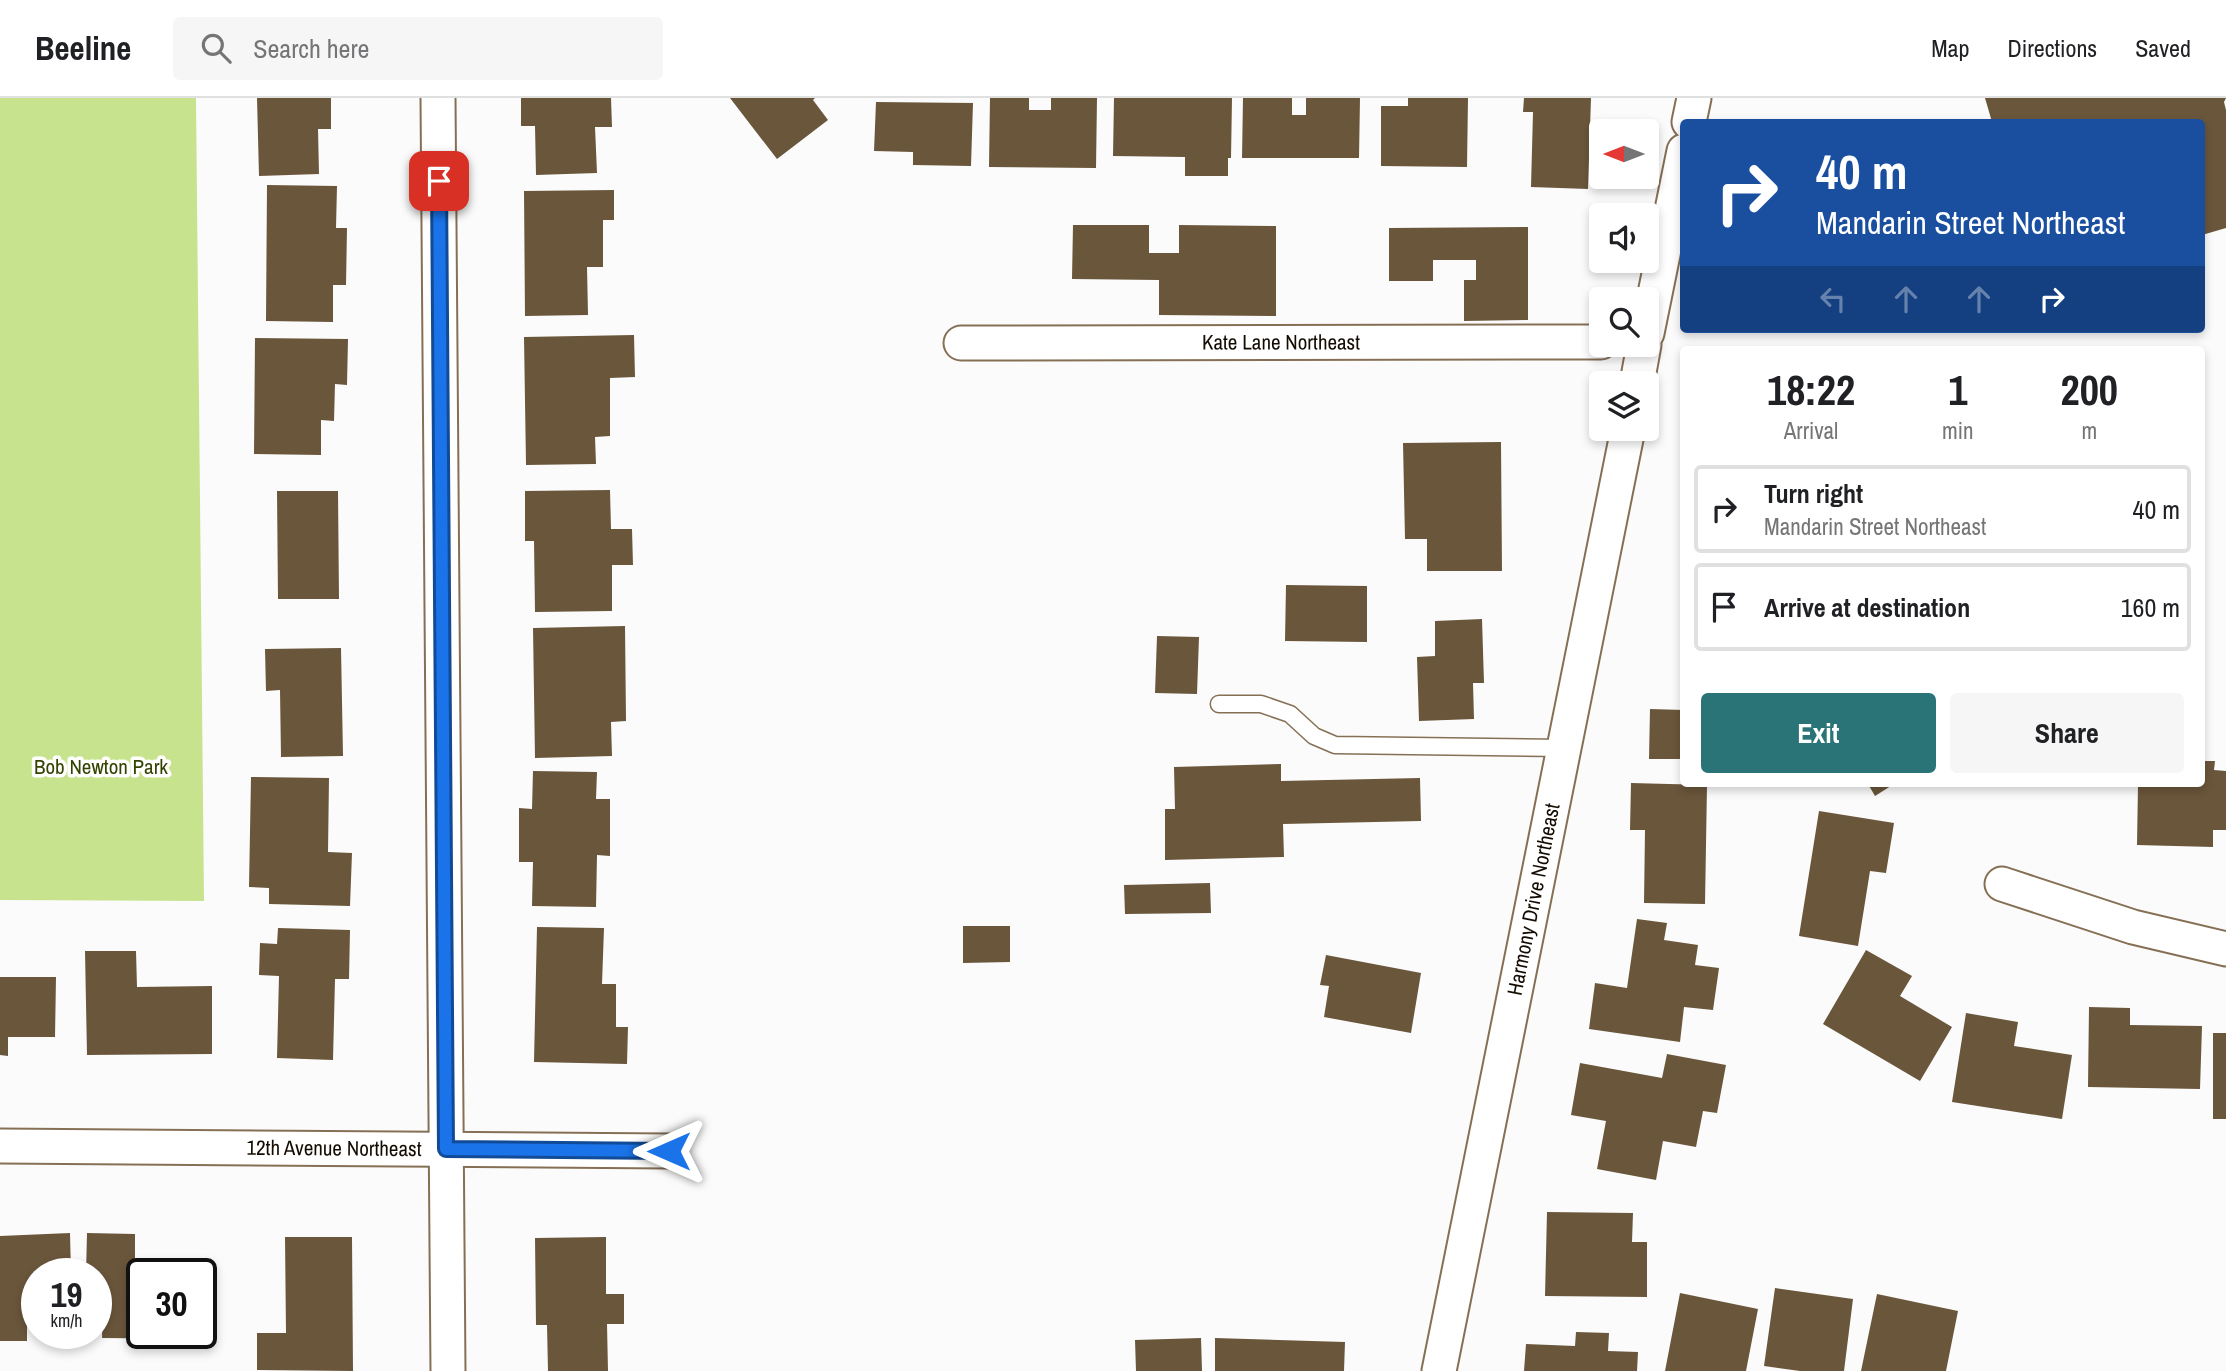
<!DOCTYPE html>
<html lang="en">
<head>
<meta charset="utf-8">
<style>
	body { margin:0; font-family:"Archivo Narrow",sans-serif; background:#f6f6f6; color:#202124; height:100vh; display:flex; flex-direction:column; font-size:26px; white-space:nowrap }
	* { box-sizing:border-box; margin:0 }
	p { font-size:23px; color:#757577 }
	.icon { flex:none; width:38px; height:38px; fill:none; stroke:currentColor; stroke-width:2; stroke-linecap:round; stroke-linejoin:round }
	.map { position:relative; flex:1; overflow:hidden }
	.drawer { position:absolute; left:1680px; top:248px; width:525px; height:441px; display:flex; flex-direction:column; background:#fff; border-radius:7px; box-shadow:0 4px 10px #0003 }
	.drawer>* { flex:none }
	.hud { position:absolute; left:1680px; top:21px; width:525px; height:214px; border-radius:7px; box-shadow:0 4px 10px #0003; background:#1a4fa0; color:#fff; overflow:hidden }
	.needle { width:46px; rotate:270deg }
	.controls { position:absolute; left:1589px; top:21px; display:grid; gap:14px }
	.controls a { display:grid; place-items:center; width:70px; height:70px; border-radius:7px; background:#fff; box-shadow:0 4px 10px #0003; font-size:35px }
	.speed { position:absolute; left:21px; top:1160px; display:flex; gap:14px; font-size:35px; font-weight:700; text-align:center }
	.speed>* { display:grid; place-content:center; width:91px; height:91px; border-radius:50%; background:#fff; box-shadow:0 4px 10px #0003; line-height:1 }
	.speed small { font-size:18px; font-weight:400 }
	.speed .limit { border:4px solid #111; border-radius:10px; background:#fff; color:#111 }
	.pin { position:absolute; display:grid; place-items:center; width:60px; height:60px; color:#fff; margin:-30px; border-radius:14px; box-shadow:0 4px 10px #0006 }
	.me { position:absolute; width:77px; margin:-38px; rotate:270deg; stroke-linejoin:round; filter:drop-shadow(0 0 5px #0008) }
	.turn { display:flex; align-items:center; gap:24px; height:147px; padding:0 21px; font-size:32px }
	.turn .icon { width:91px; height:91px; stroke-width:2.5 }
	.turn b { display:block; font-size:49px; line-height:60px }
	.lanes { display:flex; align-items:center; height:66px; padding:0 21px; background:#0003; justify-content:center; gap:35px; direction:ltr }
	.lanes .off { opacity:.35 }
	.eta { display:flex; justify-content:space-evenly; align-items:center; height:119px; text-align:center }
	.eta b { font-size:42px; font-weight:700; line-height:49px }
	.action { display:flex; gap:14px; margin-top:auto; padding:14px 21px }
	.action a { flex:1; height:80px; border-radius:7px; background:#2a7477; color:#fff; font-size:28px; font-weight:700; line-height:80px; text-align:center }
	.action a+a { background:#f6f6f6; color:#202124 }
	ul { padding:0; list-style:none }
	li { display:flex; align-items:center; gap:21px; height:88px; margin:0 14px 10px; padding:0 7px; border:4px solid #e0e0e0; border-radius:7px }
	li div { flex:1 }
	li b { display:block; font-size:26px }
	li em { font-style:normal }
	header { display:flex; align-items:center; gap:42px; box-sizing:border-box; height:98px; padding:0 35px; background:#fff; border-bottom:2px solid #e0e0e0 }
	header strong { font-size:33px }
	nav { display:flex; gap:38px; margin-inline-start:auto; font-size:24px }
	.search { width:490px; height:63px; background:#f6f6f6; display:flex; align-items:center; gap:18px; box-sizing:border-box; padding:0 24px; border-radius:7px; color:#757577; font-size:26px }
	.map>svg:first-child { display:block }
	.green { fill:#c8e38e }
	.building { fill:#6a563b }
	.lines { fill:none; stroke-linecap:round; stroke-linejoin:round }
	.service-casing { stroke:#867055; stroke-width:19 }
	.minor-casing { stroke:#867055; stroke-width:37 }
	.service { stroke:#fff; stroke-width:16 }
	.minor { stroke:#fff; stroke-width:33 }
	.route-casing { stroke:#114b97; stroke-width:18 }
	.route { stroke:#1a73e8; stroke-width:12 }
	.labels { text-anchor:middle; stroke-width:7; stroke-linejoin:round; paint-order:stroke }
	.street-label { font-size:21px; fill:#140c03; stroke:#fff }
	.park-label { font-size:21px; fill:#334300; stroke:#fff }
</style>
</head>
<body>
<header>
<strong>Beeline</strong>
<div class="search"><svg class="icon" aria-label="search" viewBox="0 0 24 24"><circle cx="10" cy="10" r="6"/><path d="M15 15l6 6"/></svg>Search here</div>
<nav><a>Map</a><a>Directions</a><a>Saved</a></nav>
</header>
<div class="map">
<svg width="2226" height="1273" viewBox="0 0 2226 1273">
	<rect width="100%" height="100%" fill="#fbfbfb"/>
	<path class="green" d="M 0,0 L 196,0 L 204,803 L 0,802 Z"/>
	<path class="building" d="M 257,0 L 331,0 L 331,31 L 318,31 L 319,76 L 259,78 Z
		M 521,0 L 611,0 L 612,29 L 595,29 L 597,75 L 536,77 L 535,28 L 521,28 Z
		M 730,0 L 815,0 L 813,2 L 828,22 L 777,61 Z
		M 990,0 L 1029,0 L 1029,12 L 1051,12 L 1051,0 L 1097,0 L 1096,70 L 989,69 Z
		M 1114,0 L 1232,0 L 1231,60 L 1228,60 L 1228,78 L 1185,78 L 1185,59 L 1113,58 Z
		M 1243,0 L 1292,0 L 1292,17 L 1306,17 L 1306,0 L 1360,0 L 1359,60 L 1242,60 Z
		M 1408,0 L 1468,0 L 1467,69 L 1381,68 L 1381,8 L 1408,8 Z
		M 1524,0 L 1591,0 L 1588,91 L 1531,89 L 1533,14 L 1523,14 Z
		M 1985,0 L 2226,0 L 2224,4 L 2226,12 L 2226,130 L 2202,137 L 2202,24 L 1992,24 Z
		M 876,4 L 973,5 L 971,68 L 913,67 L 913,54 L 874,53 Z
		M 267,87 L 337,88 L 336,130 L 347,130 L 346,187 L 333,187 L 333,224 L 266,223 Z
		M 614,92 L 614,122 L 603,122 L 603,169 L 587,169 L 588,217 L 525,218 L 524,93 Z
		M 1073,127 L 1149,127 L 1149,155 L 1179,155 L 1179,127 L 1276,128 L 1276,218 L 1159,217 L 1159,182 L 1072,181 Z
		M 1528,129 L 1528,222 L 1464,223 L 1464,182 L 1476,182 L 1476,162 L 1433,162 L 1433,183 L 1389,183 L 1389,130 Z
		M 634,237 L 635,279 L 610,280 L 610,338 L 595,339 L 596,366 L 526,367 L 524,239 Z
		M 255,240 L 348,241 L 347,287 L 335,286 L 334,323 L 321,322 L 321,357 L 254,356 Z
		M 1501,344 L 1502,473 L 1427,473 L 1427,441 L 1405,441 L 1403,345 Z
		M 610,392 L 611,431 L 632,431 L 633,467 L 612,467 L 612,513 L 535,514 L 534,443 L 525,443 L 525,393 Z
		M 277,393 L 338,393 L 339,501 L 278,501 Z
		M 1286,487 L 1367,488 L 1367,544 L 1285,543 Z
		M 1482,521 L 1484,585 L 1473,585 L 1474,621 L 1419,623 L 1417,559 L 1435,558 L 1435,523 Z
		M 625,528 L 626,623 L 611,624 L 612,658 L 535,660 L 533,530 Z
		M 1157,538 L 1199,539 L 1197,596 L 1155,595 Z
		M 341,550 L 343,658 L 281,659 L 280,592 L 266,593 L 265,551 Z
		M 1650,611 L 1684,612 L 1684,661 L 1649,661 Z
		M 2202,663 L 2215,663 L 2214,672 L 2226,673 L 2226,732 L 2213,732 L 2213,749 L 2137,747 L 2138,686 L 2202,686 Z
		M 1281,666 L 1281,683 L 1420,680 L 1421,723 L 1283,726 L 1284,759 L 1165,762 L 1165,711 L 1175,711 L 1174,669 Z
		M 533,673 L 597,674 L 596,701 L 610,701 L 610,758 L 597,757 L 596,809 L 532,808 L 533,764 L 519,764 L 519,710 L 532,711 Z
		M 251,679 L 329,680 L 328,754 L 352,755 L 350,808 L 269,806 L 269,790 L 249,789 Z
		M 1631,685 L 1707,687 L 1705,806 L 1644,805 L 1645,732 L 1630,732 Z
		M 1868,686 L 1894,686 L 1875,698 Z
		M 1819,713 L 1894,725 L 1886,775 L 1870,773 L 1858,848 L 1799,838 Z
		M 1210,785 L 1211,815 L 1125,816 L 1124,787 Z
		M 1637,821 L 1667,825 L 1664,842 L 1698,847 L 1695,867 L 1719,870 L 1713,912 L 1684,909 L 1680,944 L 1589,931 L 1595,885 L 1627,890 Z
		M 963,828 L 1010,828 L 1010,864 L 963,865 Z
		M 537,829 L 604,830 L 602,886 L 616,886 L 616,929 L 628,929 L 627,966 L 534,964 Z
		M 278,830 L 350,832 L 349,881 L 335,881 L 333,962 L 277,960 L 279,878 L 259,877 L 260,845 L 277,846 Z
		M 1866,852 L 1912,878 L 1900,898 L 1952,929 L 1920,983 L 1823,926 Z
		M 85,853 L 136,853 L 137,889 L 212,888 L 212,956 L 87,957 Z
		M 1326,857 L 1421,875 L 1411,935 L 1324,919 L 1329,888 L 1320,887 Z
		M 0,879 L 56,879 L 55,939 L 8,939 L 8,958 L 0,957 Z
		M 2089,909 L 2130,910 L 2130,927 L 2202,928 L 2200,991 L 2088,989 Z
		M 1966,915 L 2018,924 L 2014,948 L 2072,957 L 2062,1021 L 1952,1004 Z
		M 2213,935 L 2226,935 L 2226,1021 L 2213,1021 Z
		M 1667,956 L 1726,967 L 1717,1015 L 1703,1013 L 1696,1049 L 1663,1043 L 1656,1082 L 1597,1071 L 1606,1023 L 1571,1017 L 1580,965 L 1662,980 Z
		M 1547,1114 L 1633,1115 L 1632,1144 L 1647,1144 L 1647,1199 L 1545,1198 Z
		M 70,1135 L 71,1176 L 37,1176 L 37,1222 L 27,1223 L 27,1243 L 0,1243 L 0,1138 Z
		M 87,1135 L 135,1136 L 135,1178 L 142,1178 L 142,1236 L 201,1236 L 201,1178 L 212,1179 L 211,1241 L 102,1240 L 103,1204 L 96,1204 L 96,1176 L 86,1176 Z
		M 285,1139 L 352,1139 L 353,1273 L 257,1272 L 257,1235 L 286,1235 Z
		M 606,1139 L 606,1196 L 624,1196 L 624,1226 L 607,1226 L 608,1273 L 548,1273 L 547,1227 L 536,1227 L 535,1140 Z
		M 1775,1190 L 1853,1201 L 1844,1273 L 1800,1273 L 1764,1268 Z
		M 1680,1195 L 1758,1211 L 1746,1273 L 1665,1273 Z
		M 1877,1196 L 1958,1213 L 1946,1273 L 1861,1273 Z
		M 1576,1234 L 1609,1235 L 1608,1253 L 1638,1254 L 1637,1273 L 1524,1273 L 1526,1246 L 1575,1248 Z
		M 1201,1240 L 1202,1273 L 1136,1273 L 1135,1242 Z
		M 1215,1240 L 1345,1244 L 1344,1273 L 1215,1273 Z"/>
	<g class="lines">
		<defs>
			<path id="service" d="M 1219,606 L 1261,606 L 1290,616 L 1314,638 L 1335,647 L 1564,650"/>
			<g id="minor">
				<path d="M 438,0 L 448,1273"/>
				<path d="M 1689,24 L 1694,0"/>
				<path d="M 1647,235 L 1684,53"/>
				<path id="s1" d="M 961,245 L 1601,244"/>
				<path d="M 1637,285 L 1644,247"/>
				<path d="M 2002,786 L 2133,829 L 2226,851"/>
				<path id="s2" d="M 0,1048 L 669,1053"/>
				<path id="s3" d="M 1439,1273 L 1628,331"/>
			</g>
		</defs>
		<use href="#service" class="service-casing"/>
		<use href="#minor" class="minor-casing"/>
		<use href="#service" class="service"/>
		<use href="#minor" class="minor"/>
	</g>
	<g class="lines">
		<defs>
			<path id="route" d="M 439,83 L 446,1051 L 669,1053"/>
		</defs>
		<use href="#route" class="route-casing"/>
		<use href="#route" class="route"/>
	</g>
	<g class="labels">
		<g class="street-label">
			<text dy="7" stroke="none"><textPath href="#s1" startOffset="320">Kate Lane Northeast</textPath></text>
			<text dy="7" stroke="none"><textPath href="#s3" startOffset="481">Harmony Drive Northeast</textPath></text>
			<text dy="7" stroke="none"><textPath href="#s2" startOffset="334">12th Avenue Northeast</textPath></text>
		</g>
		<g class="park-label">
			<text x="101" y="676">Bob Newton Park</text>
		</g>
	</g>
</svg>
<div class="controls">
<a><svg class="needle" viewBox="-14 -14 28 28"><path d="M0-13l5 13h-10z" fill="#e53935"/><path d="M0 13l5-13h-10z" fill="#757577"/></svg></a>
<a><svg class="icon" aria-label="sound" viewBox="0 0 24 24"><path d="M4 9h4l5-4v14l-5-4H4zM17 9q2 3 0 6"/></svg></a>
<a><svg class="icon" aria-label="search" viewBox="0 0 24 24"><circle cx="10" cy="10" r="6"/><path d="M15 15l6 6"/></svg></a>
<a><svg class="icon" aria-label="layers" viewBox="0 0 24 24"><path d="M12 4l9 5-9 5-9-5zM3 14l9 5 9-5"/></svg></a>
</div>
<div class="speed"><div>19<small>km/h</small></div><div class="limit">30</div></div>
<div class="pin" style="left:439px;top:83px;background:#d93025"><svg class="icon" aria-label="arrive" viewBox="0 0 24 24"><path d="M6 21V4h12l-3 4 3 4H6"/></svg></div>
<svg class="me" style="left:669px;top:1053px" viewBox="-20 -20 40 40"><path d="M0-17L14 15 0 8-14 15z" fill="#1a73e8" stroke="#fff" stroke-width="4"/></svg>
<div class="hud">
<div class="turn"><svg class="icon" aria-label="right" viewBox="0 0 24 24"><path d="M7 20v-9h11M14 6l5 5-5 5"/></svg><div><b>40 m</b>Mandarin Street Northeast</div></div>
<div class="lanes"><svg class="icon off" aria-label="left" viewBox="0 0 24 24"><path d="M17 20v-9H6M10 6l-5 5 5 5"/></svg><svg class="icon off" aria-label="ahead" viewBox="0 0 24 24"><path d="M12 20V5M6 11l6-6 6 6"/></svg><svg class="icon off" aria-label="ahead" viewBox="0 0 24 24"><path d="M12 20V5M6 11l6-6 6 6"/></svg><svg class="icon" aria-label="right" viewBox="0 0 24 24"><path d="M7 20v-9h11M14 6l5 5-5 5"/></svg></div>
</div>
<section class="drawer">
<div class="eta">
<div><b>18:22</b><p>Arrival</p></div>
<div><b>1</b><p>min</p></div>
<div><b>200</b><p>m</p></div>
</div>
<ul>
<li><svg class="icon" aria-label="right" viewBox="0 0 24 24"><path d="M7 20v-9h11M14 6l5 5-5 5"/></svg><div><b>Turn right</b><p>Mandarin Street Northeast</p></div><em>40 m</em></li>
<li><svg class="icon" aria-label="arrive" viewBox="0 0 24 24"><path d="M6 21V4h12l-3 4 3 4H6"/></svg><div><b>Arrive at destination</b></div><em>160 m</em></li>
</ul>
<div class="action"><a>Exit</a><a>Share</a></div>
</section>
</div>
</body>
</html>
